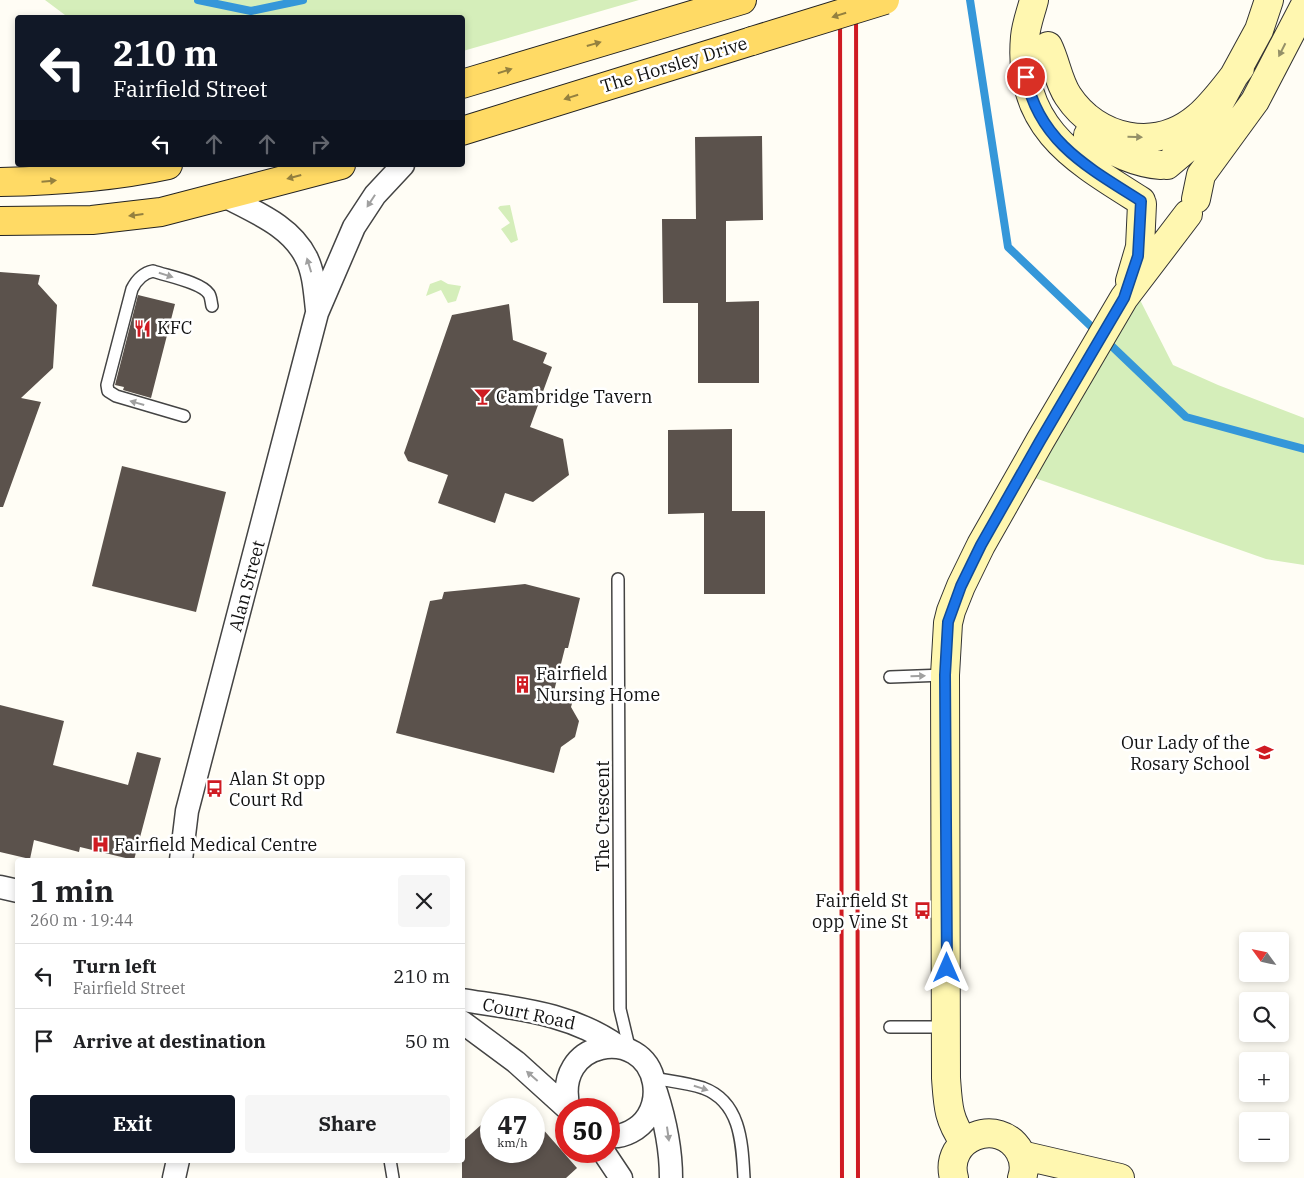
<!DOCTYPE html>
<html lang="en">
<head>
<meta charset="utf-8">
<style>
	body { margin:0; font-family:"IBM Plex Serif",serif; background:#f6f6f6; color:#202124; height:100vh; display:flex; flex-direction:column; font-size:19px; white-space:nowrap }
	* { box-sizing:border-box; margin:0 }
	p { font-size:16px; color:#757577 }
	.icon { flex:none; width:28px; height:28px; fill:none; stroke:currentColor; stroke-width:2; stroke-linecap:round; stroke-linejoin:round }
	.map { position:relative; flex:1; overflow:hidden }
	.panel { position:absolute; left:15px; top:858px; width:450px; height:305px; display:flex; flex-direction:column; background:#fff; border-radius:5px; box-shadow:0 2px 8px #0003 }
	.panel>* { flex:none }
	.guide { position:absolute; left:15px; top:15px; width:450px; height:152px; border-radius:5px; box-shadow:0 2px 8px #0003; background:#111827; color:#fff; overflow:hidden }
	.needle { width:32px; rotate:303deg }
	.buttons { position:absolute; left:1239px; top:932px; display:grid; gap:10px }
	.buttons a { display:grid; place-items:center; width:50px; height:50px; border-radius:5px; background:#fff; box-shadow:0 2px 8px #0003; font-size:25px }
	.speed { position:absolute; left:480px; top:1098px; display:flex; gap:10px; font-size:25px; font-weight:700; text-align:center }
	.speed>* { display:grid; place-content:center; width:65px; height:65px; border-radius:50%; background:#fff; box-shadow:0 2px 8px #0003; line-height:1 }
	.speed small { font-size:12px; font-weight:400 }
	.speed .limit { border:8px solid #d22; background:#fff; color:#111 }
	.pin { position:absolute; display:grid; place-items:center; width:42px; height:42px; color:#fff; margin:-21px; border:2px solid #fff; border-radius:50%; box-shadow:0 1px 5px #0007 }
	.me { position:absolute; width:55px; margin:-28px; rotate:0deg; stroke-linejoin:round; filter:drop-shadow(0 0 4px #0008) }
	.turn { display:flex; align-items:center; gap:18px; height:105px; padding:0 15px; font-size:22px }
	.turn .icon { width:65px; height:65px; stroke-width:2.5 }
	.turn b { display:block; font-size:35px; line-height:42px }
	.lanes { display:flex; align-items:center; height:48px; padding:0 15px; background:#0003; justify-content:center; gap:25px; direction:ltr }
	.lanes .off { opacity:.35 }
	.round { display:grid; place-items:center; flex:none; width:52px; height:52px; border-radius:5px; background:#f6f6f6 }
	.overview { display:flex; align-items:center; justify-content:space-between; height:85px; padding:0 15px }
	h1 { font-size:30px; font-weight:700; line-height:38px }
	.action { display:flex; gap:10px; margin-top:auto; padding:10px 15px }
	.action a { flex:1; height:58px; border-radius:5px; background:#111827; color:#fff; font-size:20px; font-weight:700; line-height:58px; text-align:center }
	.action a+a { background:#f6f6f6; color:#202124 }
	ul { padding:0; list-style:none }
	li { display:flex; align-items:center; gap:15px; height:65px; padding:0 15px; border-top:1px solid #e0e0e0 }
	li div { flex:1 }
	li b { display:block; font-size:19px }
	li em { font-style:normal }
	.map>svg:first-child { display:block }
	.green { fill:#d5eeba }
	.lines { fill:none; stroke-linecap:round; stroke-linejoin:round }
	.stream { stroke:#3597d9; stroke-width:8 }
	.building { fill:#5b524c }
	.service-casing { stroke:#444; stroke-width:14 }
	.minor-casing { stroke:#444; stroke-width:25 }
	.secondary-casing { stroke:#333; stroke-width:30 }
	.primary-casing { stroke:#222; stroke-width:30 }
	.service { stroke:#fff; stroke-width:11 }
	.minor { stroke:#fff; stroke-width:22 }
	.secondary { stroke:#fff7b0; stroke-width:28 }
	.primary { stroke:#ffda65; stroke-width:28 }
	.rail { stroke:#cf1b22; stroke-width:4 }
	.primary-bridge-casing { stroke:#222; stroke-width:30; stroke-linecap:butt }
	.primary-bridge { stroke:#ffda65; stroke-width:28 }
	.oneway { fill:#94803f }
	.oneway2 { fill:#949068 }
	.oneway3 { fill:#a0a0a0 }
	.route-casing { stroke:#114b97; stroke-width:12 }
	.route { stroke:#1a73e8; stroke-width:9 }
	.labels { text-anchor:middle; stroke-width:5; stroke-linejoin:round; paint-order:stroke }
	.street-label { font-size:18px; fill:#111; stroke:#fff }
	.poi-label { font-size:18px; fill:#111; stroke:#fff; text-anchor:start }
</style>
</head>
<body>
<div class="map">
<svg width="1304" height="1178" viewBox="0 0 1304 1178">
	<rect width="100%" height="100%" fill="#fffdf5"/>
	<path class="green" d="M 45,0 L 639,0 L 463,51 L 462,18 L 69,18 Z
		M 510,205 L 518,240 L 511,243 L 501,229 L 510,223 L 498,208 L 500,206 Z
		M 441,280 L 448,284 L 461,286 L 456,301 L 448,303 L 441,290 L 426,296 L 430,284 Z
		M 1137,294 L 1173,365 L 1218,385 L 1304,418 L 1304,565 L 1266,559 L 1032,477 Z"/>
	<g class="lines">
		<path class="stream" d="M 198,0 L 251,11 L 303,0
			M 970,0 L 1008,247 L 1186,417 L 1304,449"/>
	</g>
	<path class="building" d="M 762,136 L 763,220 L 726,221 L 726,302 L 759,301 L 759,383 L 698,383 L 698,303 L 663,303 L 662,219 L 696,219 L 695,137 Z
		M 0,272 L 40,275 L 38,284 L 57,305 L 53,368 L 21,398 L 41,402 L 3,507 L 0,507 Z
		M 138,295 L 175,304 L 151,398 L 123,390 L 124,387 L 115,385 Z
		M 509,304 L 513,340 L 547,353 L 543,363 L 552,367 L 530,427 L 563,439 L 569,475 L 533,502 L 505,493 L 495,523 L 438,503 L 448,475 L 408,461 L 404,453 L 452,315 Z
		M 732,429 L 732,511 L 765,511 L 765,594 L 704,594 L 704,513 L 668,514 L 668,430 Z
		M 122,466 L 226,492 L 196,612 L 92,586 Z
		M 525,584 L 580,598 L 568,648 L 565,648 L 553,695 L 573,700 L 571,707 L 579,721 L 575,737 L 561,747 L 554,773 L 396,733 L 430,601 L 442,599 L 444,592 Z
		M 0,705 L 64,721 L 53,765 L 128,785 L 137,752 L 161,758 L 134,860 L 80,847 L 79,852 L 34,840 L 30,859 L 0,852 Z
		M 491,1116 L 491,1151 L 534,1151 L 534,1119 L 577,1168 L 566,1178 L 462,1178 L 462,1142 Z"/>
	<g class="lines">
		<defs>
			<path id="service" d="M 184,416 L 116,396 L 108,391 L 107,385 L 132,289 C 137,279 143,273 153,271 C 167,276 201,282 209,294 C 211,297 211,302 212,306
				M 618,579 L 620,1009 L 630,1051
				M 890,677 L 945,675
				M 890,1027 L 947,1027
				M 653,1078 C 669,1081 688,1083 703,1088 C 741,1102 742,1143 744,1178
				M 390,1160 L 393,1178"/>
			<path id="minor" d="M 225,196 C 254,212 290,225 306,257 C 314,272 315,293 317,310
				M 181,860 L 187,811 L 317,313 L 354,227 L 375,195 L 403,165
				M 0,887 L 18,891
				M 462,1000 C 519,1009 571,1013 619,1047
				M 462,1022 L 516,1062 L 568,1109
				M 656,1092 C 665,1120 671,1148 671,1178
				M 569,1109 C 551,1039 644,1025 654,1083 C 656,1095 654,1106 648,1116 C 640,1129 623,1138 609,1136
				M 603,1151 L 621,1178
				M 174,1178 L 178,1160"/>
			<path id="secondary" d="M 1034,0 C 1031,12 1026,25 1025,37 C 1017,127 1074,159 1141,201
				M 1048,46 C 1056,62 1058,81 1068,96 C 1097,140 1156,153 1198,117 C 1214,103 1227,85 1240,68
				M 1088,135 C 1110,151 1134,163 1161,165
				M 1167,165 L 1193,143 L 1204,131 L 1259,30 L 1269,0
				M 1196,199 L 1201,175 L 1255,101 L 1304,7
				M 1130,281 L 1140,247 L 1142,204
				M 964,1142 C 948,1119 948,1106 946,1078 L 945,675 L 948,623 L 951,611 L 961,586 L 981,545 L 1040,441 L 1124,298 L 1188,214
				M 1021,1155 L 1120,1178
				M 954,1178 C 943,1138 999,1115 1020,1152 C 1024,1160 1025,1169 1022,1178"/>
			<path id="primary" d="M 462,84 L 742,0
				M 462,131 L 752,41
				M 0,182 C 57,181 113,177 168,165
				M 0,221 L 92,220 L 161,212 L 341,165"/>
		</defs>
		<use href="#service" class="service-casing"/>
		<use href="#minor" class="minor-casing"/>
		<use href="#secondary" class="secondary-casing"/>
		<use href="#primary" class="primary-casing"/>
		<use href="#service" class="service"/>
		<use href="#minor" class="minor"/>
		<use href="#secondary" class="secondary"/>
		<use href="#primary" class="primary"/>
		<path class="rail" d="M 840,0 L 842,1178
			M 856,0 L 858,1178"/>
		<defs>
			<path id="primary-bridge" d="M 752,41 L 885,0"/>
		</defs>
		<use href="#primary-bridge" class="primary-bridge-casing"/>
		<use href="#primary-bridge" class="primary-bridge"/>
	</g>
	<defs><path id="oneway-solid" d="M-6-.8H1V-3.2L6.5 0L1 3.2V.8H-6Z" transform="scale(1.25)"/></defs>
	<g class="oneway">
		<use href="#oneway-solid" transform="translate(839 15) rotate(163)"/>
		<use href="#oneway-solid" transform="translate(594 44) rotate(-16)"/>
		<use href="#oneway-solid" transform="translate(505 71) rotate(-18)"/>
		<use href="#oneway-solid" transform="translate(571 97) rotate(163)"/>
		<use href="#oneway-solid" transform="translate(294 177) rotate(165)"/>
		<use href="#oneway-solid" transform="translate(49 181) rotate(-5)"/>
		<use href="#oneway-solid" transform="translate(136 215) rotate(173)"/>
	</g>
	<g class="oneway2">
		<use href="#oneway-solid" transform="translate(1282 50) rotate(117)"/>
		<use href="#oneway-solid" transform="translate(1135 137) rotate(2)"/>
	</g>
	<g class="oneway3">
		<use href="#oneway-solid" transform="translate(371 201) rotate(123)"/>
		<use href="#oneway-solid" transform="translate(309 265) rotate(-107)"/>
		<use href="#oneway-solid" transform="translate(166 275) rotate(17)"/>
		<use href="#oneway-solid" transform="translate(137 403) rotate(-164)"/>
		<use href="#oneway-solid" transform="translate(918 676) rotate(-2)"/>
		<use href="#oneway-solid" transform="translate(532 1076) rotate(-139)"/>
		<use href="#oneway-solid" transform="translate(701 1088) rotate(17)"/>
		<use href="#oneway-solid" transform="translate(668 1134) rotate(82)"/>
	</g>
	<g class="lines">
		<defs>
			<path id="route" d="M 947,968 L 945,675 L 948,622 L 961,586 L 981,545 L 1040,441 L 1124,298 L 1138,256 L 1141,201 C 1089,168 1039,142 1026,77"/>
		</defs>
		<use href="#route" class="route-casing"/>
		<use href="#route" class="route"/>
	</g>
	<defs>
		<symbol id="restaurant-bare" viewBox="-9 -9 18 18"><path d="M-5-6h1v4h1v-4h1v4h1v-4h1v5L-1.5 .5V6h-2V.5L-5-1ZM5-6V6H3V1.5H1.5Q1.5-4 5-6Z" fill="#cf1b22" stroke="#fff" stroke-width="2.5" paint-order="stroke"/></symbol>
		<symbol id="bar-bare" viewBox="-9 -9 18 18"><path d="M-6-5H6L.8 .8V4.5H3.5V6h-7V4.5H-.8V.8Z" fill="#cf1b22" stroke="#fff" stroke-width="2.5" paint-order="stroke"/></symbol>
		<symbol id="building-bare" viewBox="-9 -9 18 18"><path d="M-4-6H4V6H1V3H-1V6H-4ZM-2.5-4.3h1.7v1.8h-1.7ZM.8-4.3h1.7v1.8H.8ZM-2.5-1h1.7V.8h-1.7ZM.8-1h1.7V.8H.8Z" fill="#cf1b22" stroke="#fff" stroke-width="2.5" paint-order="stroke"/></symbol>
		<symbol id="school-bare" viewBox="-9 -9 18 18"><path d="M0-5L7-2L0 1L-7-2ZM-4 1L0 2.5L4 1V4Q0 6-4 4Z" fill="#cf1b22" stroke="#fff" stroke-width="2.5" paint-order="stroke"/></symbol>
		<symbol id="bus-bare" viewBox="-9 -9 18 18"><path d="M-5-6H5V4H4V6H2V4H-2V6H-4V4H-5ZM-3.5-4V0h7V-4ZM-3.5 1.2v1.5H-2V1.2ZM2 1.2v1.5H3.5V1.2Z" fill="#cf1b22" stroke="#fff" stroke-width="2.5" paint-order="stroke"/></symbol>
		<symbol id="hospital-bare" viewBox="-9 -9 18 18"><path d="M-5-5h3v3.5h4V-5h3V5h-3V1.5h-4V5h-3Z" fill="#cf1b22" stroke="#fff" stroke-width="2.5" paint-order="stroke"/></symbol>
	</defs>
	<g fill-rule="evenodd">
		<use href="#restaurant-bare" x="130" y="316" width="25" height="25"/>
		<use href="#bar-bare" x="470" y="384" width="25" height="25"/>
		<use href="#building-bare" x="510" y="672" width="25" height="25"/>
		<use href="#school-bare" x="1252" y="740" width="25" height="25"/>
		<use href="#bus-bare" x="202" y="776" width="25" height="25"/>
		<use href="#hospital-bare" x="88" y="832" width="25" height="25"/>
		<use href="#bus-bare" x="910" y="898" width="25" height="25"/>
	</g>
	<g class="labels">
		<g class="street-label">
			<text transform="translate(674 65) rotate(-17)" y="6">The Horsley Drive</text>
			<text transform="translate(247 586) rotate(-75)" y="6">Alan Street</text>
			<text transform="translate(603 816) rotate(-90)" y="6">The Crescent</text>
			<text transform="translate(529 1014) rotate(12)" y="6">Court Road</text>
		</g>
		<g class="poi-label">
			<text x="157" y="334">KFC</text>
			<text x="496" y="403">Cambridge Tavern</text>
			<text x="536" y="680">Fairfield<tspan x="536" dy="21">Nursing Home</tspan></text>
			<text x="1250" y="749" text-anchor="end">Our Lady of the<tspan x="1250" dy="21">Rosary School</tspan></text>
			<text x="229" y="785">Alan St opp<tspan x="229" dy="21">Court Rd</tspan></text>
			<text x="114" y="851">Fairfield Medical Centre</text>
			<text x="908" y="907" text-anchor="end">Fairfield St<tspan x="908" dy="21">opp Vine St</tspan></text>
		</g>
	</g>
</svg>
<div class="buttons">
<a><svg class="needle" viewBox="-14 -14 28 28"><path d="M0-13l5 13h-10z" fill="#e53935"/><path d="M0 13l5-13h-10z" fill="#757577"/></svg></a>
<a><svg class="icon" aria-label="search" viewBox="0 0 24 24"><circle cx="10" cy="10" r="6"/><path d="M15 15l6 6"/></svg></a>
<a>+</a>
<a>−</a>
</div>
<div class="speed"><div>47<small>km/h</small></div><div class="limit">50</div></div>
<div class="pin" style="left:1026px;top:77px;background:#d93025"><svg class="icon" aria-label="arrive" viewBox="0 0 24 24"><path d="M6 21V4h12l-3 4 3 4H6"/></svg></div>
<svg class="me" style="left:947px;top:968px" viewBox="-20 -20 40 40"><path d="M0-17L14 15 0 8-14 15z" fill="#1a73e8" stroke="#fff" stroke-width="4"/></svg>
<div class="guide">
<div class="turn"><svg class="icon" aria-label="left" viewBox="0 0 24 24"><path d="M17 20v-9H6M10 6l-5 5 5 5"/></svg><div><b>210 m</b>Fairfield Street</div></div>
<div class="lanes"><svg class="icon" aria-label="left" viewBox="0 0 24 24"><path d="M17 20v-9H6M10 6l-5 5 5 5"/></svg><svg class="icon off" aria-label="ahead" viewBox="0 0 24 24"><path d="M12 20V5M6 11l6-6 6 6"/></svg><svg class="icon off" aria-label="ahead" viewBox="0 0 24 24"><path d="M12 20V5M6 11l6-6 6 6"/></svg><svg class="icon off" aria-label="right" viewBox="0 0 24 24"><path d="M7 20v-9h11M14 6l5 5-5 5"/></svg></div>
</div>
<section class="panel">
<div class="overview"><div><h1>1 min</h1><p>260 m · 19:44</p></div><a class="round"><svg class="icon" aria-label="close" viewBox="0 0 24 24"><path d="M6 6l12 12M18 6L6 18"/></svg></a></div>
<ul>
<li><svg class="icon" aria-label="left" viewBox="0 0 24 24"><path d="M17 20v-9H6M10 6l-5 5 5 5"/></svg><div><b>Turn left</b><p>Fairfield Street</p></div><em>210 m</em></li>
<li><svg class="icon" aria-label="arrive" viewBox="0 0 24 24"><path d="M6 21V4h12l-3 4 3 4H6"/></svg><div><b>Arrive at destination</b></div><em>50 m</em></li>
</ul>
<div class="action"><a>Exit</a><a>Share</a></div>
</section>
</div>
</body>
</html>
